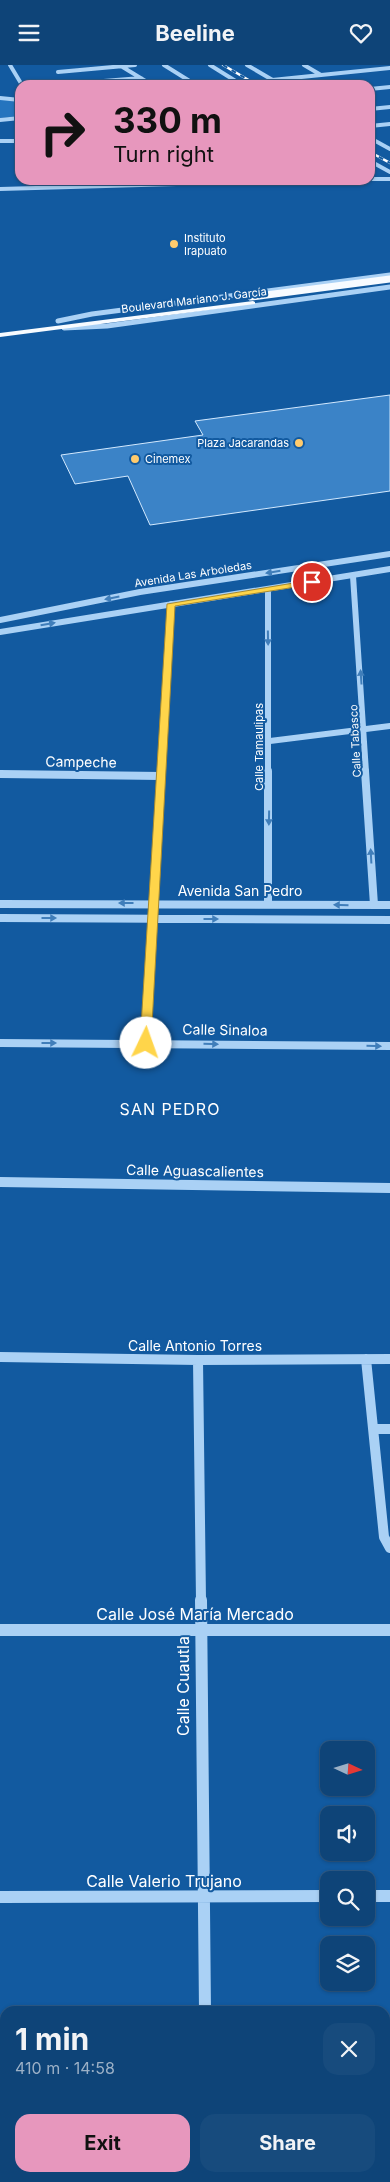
<!DOCTYPE html>
<html lang="en">
<head>
<meta charset="utf-8">
<style>
	body { margin:0; font-family:Inter,sans-serif; background:#174b7d; color:#f1f3f6; height:100vh; display:flex; flex-direction:column; font-size:19px; white-space:nowrap }
	* { box-sizing:border-box; margin:0 }
	p { font-size:16px; color:#9bb0c6 }
	.icon { flex:none; width:28px; height:28px; fill:none; stroke:currentColor; stroke-width:2; stroke-linecap:round; stroke-linejoin:round }
	.map { position:relative; flex:1; overflow:hidden }
	.panel { position:absolute; left:0px; top:1941px; width:390px; height:176px; display:flex; flex-direction:column; background:#0e4478; border-radius:15px 15px 0 0; box-shadow:0 1px 4px #0004,0 0 0 1px #2e5c8a }
	.panel>* { flex:none }
	.hud { position:absolute; left:15px; top:15px; width:360px; height:105px; border-radius:15px; box-shadow:0 1px 4px #0004,0 0 0 1px #2e5c8a; background:#e797bd; color:#111; overflow:hidden }
	.needle { width:32px; rotate:94deg }
	.fabs { position:absolute; left:320px; top:1676px; display:grid; gap:10px }
	.fabs a { display:grid; place-items:center; width:55px; height:55px; border-radius:10px; background:#0e4478; box-shadow:0 1px 4px #0004,0 0 0 1px #2e5c8a; font-size:25px }
	.pin { position:absolute; display:grid; place-items:center; width:42px; height:42px; color:#fff; margin:-21px; border:2px solid #fff; border-radius:50%; box-shadow:0 1px 5px #0007 }
	.me { position:absolute; width:55px; margin:-28px; rotate:3deg; stroke-linejoin:round; filter:drop-shadow(0 0 4px #0008) }
	.turn { display:flex; align-items:center; gap:18px; height:105px; padding:0 15px; font-size:22px }
	.turn .icon { width:65px; height:65px; stroke-width:2.5 }
	.turn b { display:block; font-size:35px; line-height:42px }
	.round { display:grid; place-items:center; flex:none; width:52px; height:52px; border-radius:15px; background:#174b7d }
	.overview { display:flex; align-items:center; justify-content:space-between; height:85px; padding:0 15px }
	h1 { font-size:30px; font-weight:700; line-height:38px }
	.button { display:flex; gap:10px; margin-top:auto; padding:10px 15px }
	.button a { flex:1; height:58px; border-radius:15px; background:#e797bd; color:#111; font-size:20px; font-weight:700; line-height:58px; text-align:center }
	.button a+a { background:#174b7d; color:#f1f3f6 }
	header { display:flex; justify-content:space-between; align-items:center; height:65px; padding:0 15px; background:#0e4478; font-size:22px; font-weight:700 }
	.map>svg:first-child { display:block }
	.green { fill:#2574be }
	.building { fill:#3b83c7; stroke:#d3e9fe }
	.lines { fill:none; stroke-linecap:round; stroke-linejoin:round }
	.minor-far5 { stroke:#aad1f5; stroke-width:4 }
	.minor-far4 { stroke:#aad1f5; stroke-width:5 }
	.minor-far3 { stroke:#aad1f5; stroke-width:6 }
	.minor-far2 { stroke:#aad1f5; stroke-width:8 }
	.minor-far1 { stroke:#aad1f5; stroke-width:10 }
	.minor { stroke:#aad1f5; stroke-width:12 }
	.major { fill:#f7fbff; fill-rule:evenodd }
	.rail-casing { stroke:#fff; stroke-width:2.5 }
	.rail { stroke:#125aa0; stroke-width:2; stroke-dasharray:5; stroke-linecap:butt }
	.major-bridge { stroke:#f7fbff; stroke-width:7 }
	.oneway { fill:#407eba }
	.route { fill:#ffd54a; stroke:#a68a30 }
	.poi-dot { fill:#ffcb6d; stroke:#125aa0; stroke-width:2 }
	.labels { text-anchor:middle; stroke-width:4; stroke-linejoin:round; paint-order:stroke }
	.far-poi-label { font-size:11px; fill:#fff; stroke:#125aa0; text-anchor:start }
	.far-street-label { font-size:11px; fill:#fff; stroke:#125aa0 }
	.street-label { font-size:14px; fill:#fff; stroke:#125aa0 }
	.quarter-label { font-size:16px; letter-spacing:1px; fill:#fff; stroke:#125aa0 }
	.near-street-label { font-size:16px; fill:#fff; stroke:#125aa0 }
</style>
</head>
<body>
<header><svg class="icon" aria-label="menu" viewBox="0 0 24 24"><path d="M4 6h16M4 12h16M4 18h16"/></svg>Beeline<svg class="icon" aria-label="heart" viewBox="0 0 24 24"><path d="M12 20l-8-8c-3-5 5-10 8-4 3-6 11-1 8 4z"/></svg></header>
<div class="map">
<svg width="390" height="2117" viewBox="0 0 390 2117">
	<rect width="100%" height="100%" fill="#125aa0"/>
	<path class="green" d="M 0,34 L 20,36 L 20,51 L 0,53 Z"/>
	<path class="building" d="M 390,330 L 390,426 L 150,460 L 128,411 L 75,419 L 61,390 L 203,370 L 195,356 Z"/>
	<g class="lines">
		<path class="minor-far5" d="M 10,0 L 22,20
			M 164,0 L 196,20
			M 210,0 L 242,20
			M 247,0 L 276,17
			M 304,0 L 321,10
			M 121,1 L 152,20
			M 58,7 L 135,0
			M 272,15 L 390,3
			M 66,19 L 141,13
			M 370,24 L 390,22
			M 0,33 L 20,35
			M 370,44 L 390,42
			M 0,55 L 20,53
			M 370,61 L 390,59
			M 370,73 L 390,84
			M 0,76 L 20,76
			M 370,96 L 390,107
			M 370,114 L 390,114
			M 0,124 L 318,115"/>
		<path class="minor-far4" d="M 58,256 L 92,249 L 390,210
			M 64,263 L 107,261 L 390,222"/>
		<path class="minor-far3" d="M 353,511 L 366,707
			M 268,524 L 268,707
			M 0,555 L 140,527 L 390,489
			M 0,567 L 390,504
			M 270,676 L 390,661
			M 161,707 L 171,539"/>
		<path class="minor-far2" d="M 268,706 L 268,839
			M 365,706 L 374,840
			M 0,709 L 161,711
			M 0,839 L 390,840
			M 0,853 L 390,855
			M 0,978 L 390,981
			M 146,978 L 161,706"/>
		<path class="minor-far1" d="M 0,1117 L 390,1123
			M 0,1292 L 198,1295 L 390,1294
			M 366,1294 L 384,1472 L 390,1483
			M 198,1295 L 201,1536
			M 373,1364 L 390,1364"/>
		<path class="minor" d="M 201,1535 L 205,1946
			M 0,1565 L 390,1565
			M 366,1831 L 390,1831
			M 0,1832 L 329,1831
			M 208,2112 L 208,2117"/>
		<path class="major" d="M 253,236 L 255,237 L 255,239 L 0,272 L 0,268 Z"/>
		<defs>
			<path id="rail" d="M 223,0 L 257,20
				M 370,87 L 390,98"/>
		</defs>
		<use href="#rail" class="rail-casing"/>
		<use href="#rail" class="rail"/>
		<path class="major-bridge" d="M 251,232 L 390,214"/>
	</g>
	<defs><path id="oneway-solid" d="M-6-.8H1V-3.2L6.5 0L1 3.2V.8H-6Z" transform="scale(1.25)"/></defs>
	<g class="oneway">
		<use href="#oneway-solid" transform="translate(273 507) rotate(171)"/>
		<use href="#oneway-solid" transform="translate(112 533) rotate(169)"/>
		<use href="#oneway-solid" transform="translate(48 559) rotate(-10)"/>
		<use href="#oneway-solid" transform="translate(268 573) rotate(89)"/>
		<use href="#oneway-solid" transform="translate(361 612) rotate(-94)"/>
		<use href="#oneway-solid" transform="translate(269 753) rotate(91)"/>
		<use href="#oneway-solid" transform="translate(371 791) rotate(-93)"/>
		<use href="#oneway-solid" transform="translate(126 838) rotate(180)"/>
		<use href="#oneway-solid" transform="translate(341 840) rotate(-179)"/>
		<use href="#oneway-solid" transform="translate(49 853)"/>
		<use href="#oneway-solid" transform="translate(211 854)"/>
		<use href="#oneway-solid" transform="translate(49 978)"/>
		<use href="#oneway-solid" transform="translate(211 979) rotate(1)"/>
		<use href="#oneway-solid" transform="translate(374 981) rotate(1)"/>
	</g>
	<path class="route" d="M 312,515 L 316,517 L 315,519 L 175,541 L 151,978 L 146,982 L 142,981 L 140,978 L 167,539 Z"/>
	<g class="poi-dot">
		<circle cx="174" cy="179" r="5"/>
		<circle cx="299" cy="378" r="5"/>
		<circle cx="135" cy="394" r="5"/>
	</g>
	<g class="labels">
		<g class="far-poi-label">
			<text x="184" y="177">Instituto<tspan x="184" dy="13">Irapuato</tspan></text>
			<text x="289" y="382" text-anchor="end">Plaza Jacarandas</text>
			<text x="145" y="398">Cinemex</text>
		</g>
		<g class="far-street-label">
			<text transform="translate(194 235) rotate(-7)" y="4">Boulevard Mariano J. García</text>
			<text transform="translate(193 509) rotate(-9)" y="4">Avenida Las Arboledas</text>
			<text transform="translate(355 676) rotate(-93)" y="4">Calle Tabasco</text>
			<text transform="translate(259 682) rotate(-90)" y="4">Calle Tamaulipas</text>
		</g>
		<g class="street-label">
			<text transform="translate(81 697) rotate(1)" y="5">Campeche</text>
			<text x="240" y="831">Avenida San Pedro</text>
			<text transform="translate(225 965) rotate(1)" y="5">Calle Sinaloa</text>
			<text transform="translate(195 1106) rotate(1)" y="5">Calle Aguascalientes</text>
			<text x="195" y="1286">Calle Antonio Torres</text>
		</g>
		<g class="quarter-label">
			<text x="170" y="1050">SAN PEDRO</text>
		</g>
		<g class="near-street-label">
			<text x="195" y="1555">Calle José María Mercado</text>
			<text transform="translate(183 1621) rotate(-90)" y="6">Calle Cuautla</text>
			<text x="164" y="1822">Calle Valerio Trujano</text>
		</g>
	</g>
</svg>
<div class="fabs">
<a><svg class="needle" viewBox="-14 -14 28 28"><path d="M0-13l5 13h-10z" fill="#e53935"/><path d="M0 13l5-13h-10z" fill="#9bb0c6"/></svg></a>
<a><svg class="icon" aria-label="sound" viewBox="0 0 24 24"><path d="M4 9h4l5-4v14l-5-4H4zM17 9q2 3 0 6"/></svg></a>
<a><svg class="icon" aria-label="search" viewBox="0 0 24 24"><circle cx="10" cy="10" r="6"/><path d="M15 15l6 6"/></svg></a>
<a><svg class="icon" aria-label="layers" viewBox="0 0 24 24"><path d="M12 4l9 5-9 5-9-5zM3 14l9 5 9-5"/></svg></a>
</div>
<div class="pin" style="left:312px;top:517px;background:#d93025"><svg class="icon" aria-label="arrive" viewBox="0 0 24 24"><path d="M6 21V4h12l-3 4 3 4H6"/></svg></div>
<svg class="me" style="left:146px;top:978px" viewBox="-20 -20 40 40"><circle r="19" fill="#fff"/><path d="M0-13L10 11 0 6-10 11z" fill="#ffd54a"/></svg>
<div class="hud">
<div class="turn"><svg class="icon" aria-label="right" viewBox="0 0 24 24"><path d="M7 20v-9h11M14 6l5 5-5 5"/></svg><div><b>330 m</b>Turn right</div></div>
</div>
<section class="panel">
<div class="overview"><div><h1>1 min</h1><p>410 m · 14:58</p></div><a class="round"><svg class="icon" aria-label="close" viewBox="0 0 24 24"><path d="M6 6l12 12M18 6L6 18"/></svg></a></div>
<div class="button"><a>Exit</a><a>Share</a></div>
</section>
</div>
</body>
</html>
